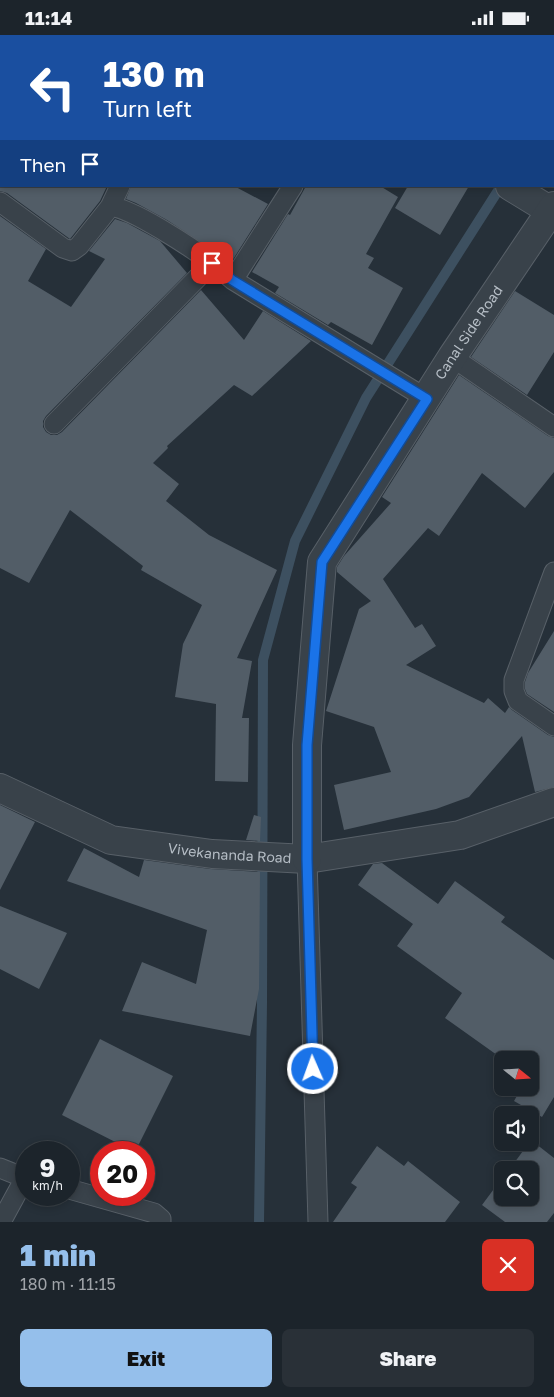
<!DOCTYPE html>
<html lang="en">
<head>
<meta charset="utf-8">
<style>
	body { margin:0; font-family:"Golos Text",sans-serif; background:#293037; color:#f1f3f6; height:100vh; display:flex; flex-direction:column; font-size:19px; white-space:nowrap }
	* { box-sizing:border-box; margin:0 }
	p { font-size:16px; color:#a0a4a9 }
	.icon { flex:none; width:28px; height:28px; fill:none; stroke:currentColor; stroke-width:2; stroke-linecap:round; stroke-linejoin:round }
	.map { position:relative; height:1187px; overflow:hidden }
	.panel { display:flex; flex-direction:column; background:#1c242b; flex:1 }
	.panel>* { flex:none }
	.top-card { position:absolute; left:0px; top:0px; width:555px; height:152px; box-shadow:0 2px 8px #0003,0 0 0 1px #3a4147; background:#1a4fa0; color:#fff; overflow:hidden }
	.needle { width:32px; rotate:108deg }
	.controls { position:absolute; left:494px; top:1016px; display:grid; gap:10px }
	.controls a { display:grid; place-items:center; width:45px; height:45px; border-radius:8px; background:#1c242b; box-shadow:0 2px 8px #0003,0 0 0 1px #3a4147; font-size:25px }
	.speed { position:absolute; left:15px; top:1106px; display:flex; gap:10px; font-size:25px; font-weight:700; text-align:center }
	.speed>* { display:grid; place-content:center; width:65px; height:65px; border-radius:50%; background:#1c242b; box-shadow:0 2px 8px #0003,0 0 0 1px #3a4147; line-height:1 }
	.speed small { font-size:12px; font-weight:400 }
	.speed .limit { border:8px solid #d22; background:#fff; color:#111 }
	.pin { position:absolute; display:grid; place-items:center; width:42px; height:42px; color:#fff; margin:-21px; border-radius:10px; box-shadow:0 2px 8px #0006 }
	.me { position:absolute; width:55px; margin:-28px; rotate:358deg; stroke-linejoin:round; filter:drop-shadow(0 0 4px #0008) }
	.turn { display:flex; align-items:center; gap:18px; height:105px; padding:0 20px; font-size:22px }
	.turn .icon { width:65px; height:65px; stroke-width:2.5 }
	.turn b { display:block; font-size:35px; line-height:42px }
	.then { display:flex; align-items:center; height:48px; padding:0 20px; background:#0003; gap:10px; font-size:19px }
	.round { display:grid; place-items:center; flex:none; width:52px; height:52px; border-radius:8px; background:#293037 }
	.overview { display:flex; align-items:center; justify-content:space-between; height:85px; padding:0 20px }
	h1 { font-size:30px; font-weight:800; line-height:38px; color:#95bfeb }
	.action { display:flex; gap:10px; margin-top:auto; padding:10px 20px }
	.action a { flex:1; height:58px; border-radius:8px; background:#95bfeb; color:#111; font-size:20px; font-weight:800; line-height:58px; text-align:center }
	.action a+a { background:#293037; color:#f1f3f6 }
	.status { display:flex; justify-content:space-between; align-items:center; height:35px; padding:0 25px; background:#1c242b; direction:ltr }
	.status svg { height:14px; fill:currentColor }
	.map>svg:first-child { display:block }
	.green { fill:#2b3e3c }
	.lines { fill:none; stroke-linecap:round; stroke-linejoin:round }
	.stream { stroke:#3d5060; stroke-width:10 }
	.building { fill:#525d67 }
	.lane-casing { stroke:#586068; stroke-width:21 }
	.street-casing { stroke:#586068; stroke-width:30 }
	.lane { stroke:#39424a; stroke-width:19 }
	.street { stroke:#39424a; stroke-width:28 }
	.route-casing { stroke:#114b97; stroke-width:12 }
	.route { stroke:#1a73e8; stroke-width:9 }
	.labels { text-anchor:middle; stroke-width:4; stroke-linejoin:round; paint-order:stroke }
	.street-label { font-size:14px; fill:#b5bdc5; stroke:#1f272f }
</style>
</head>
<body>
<div class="status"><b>11:14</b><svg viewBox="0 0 49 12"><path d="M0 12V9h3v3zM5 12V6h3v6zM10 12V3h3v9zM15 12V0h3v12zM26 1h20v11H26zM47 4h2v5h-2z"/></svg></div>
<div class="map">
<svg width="554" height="1187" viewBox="0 0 554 1187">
	<rect width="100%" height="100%" fill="#263039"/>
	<path class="green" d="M 287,0 L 436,0 L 435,1 L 289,1 Z"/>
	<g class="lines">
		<path class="stream" d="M 554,68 L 554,67
			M 259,1187 L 262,968 L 263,625 L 295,506 L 366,363 L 501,151"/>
	</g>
	<path class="building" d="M 0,151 L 107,151 L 100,166 L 70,204 L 7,158 L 0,156 Z
		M 131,151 L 234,151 L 268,169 L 232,226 L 214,216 L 167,185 L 136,168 L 126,164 Z
		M 306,151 L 380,151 L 398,162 L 366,219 L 374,223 L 368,233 L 403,253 L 372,310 L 331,287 L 328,290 L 275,258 L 279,252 L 252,237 L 288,179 L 290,180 Z
		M 408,151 L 469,151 L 440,200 L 395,173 Z
		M 0,181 L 46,214 L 28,246 L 71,272 L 105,224 L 89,216 L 115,184 L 127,188 L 160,206 L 187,238 L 46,381 L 43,386 L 43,392 L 46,397 L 51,400 L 57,400 L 62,397 L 201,255 L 244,305 L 263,276 L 311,306 L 252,361 L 234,350 L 167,411 L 168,413 L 153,428 L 179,449 L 166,466 L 209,500 L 277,535 L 237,623 L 252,626 L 242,683 L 249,683 L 248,747 L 215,746 L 216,669 L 175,662 L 183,609 L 202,570 L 141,535 L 143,531 L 70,475 L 29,548 L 0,533 Z
		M 515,256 L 554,280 L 554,317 L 527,360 L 471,322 Z
		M 459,340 L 548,401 L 554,403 L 554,437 L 525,473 L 482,438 L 439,501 L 428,493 L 383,544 L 415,593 L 422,589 L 436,611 L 406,630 L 484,668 L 488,663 L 505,678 L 509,672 L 512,675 L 548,700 L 554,702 L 554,752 L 535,757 L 522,701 L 469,762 L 436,774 L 344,795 L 334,750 L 391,737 L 374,692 L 326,676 L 359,574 L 371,566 L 337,537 L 337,532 L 344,521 L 391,468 L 382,462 Z
		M 554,596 L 554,677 L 527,659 L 525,654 L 525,647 L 528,638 Z
		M 0,770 L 35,787 L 0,855 Z
		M 254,780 L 261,782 L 260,806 L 246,805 Z
		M 84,813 L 139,842 L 144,825 L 210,834 L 260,837 L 259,954 L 250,1001 L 122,976 L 142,927 L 196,949 L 207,895 L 67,846 Z
		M 382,828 L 438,869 L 455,846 L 505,882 L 501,887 L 554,925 L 554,1062 L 542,1082 L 514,1066 L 522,1052 L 530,1052 L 530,1025 L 504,1025 L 445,983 L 462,958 L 397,911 L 413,889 L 358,850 L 373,829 Z
		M 0,871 L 67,898 L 39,954 L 0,934 Z
		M 100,1004 L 173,1041 L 135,1117 L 62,1080 Z
		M 531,1105 L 554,1123 L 554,1178 L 547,1187 L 505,1187 L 482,1170 L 502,1143 L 502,1162 L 530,1162 L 530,1135 L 509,1135 Z
		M 377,1111 L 404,1131 L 408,1126 L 460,1167 L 445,1187 L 333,1187 L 357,1152 L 351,1148 Z"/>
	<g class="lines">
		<defs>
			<path id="lane" d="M 202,1 L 203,0
				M 0,167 L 63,213 L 72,216 L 79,211 L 110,172 C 128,170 195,215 212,228 C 219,233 226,239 233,245 L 427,364
				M 110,172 L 120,151
				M 233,245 L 293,151
				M 452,322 L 554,392
				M 54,389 L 212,228
				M 554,537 L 514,645 L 514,656 L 518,666 L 554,691
				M 307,824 L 318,1187
				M 0,1133 L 25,1143 L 1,1187
				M 69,1154 L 154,1178 L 161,1184 L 161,1187"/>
			<g id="street">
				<path d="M 282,0 L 284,1"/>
				<path d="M 510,151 L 551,176"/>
				<path id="s1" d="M 0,753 L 111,805 L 212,819 L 307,824 L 460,800 L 554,767"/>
				<path id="s2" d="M 307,824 L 307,710 L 322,527 L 452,322 L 554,171"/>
			</g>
		</defs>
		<use href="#lane" class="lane-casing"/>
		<use href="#street" class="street-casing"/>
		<use href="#lane" class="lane"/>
		<use href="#street" class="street"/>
	</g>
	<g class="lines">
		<defs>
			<path id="route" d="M 212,228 L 232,245 L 427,364 L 322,527 L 307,710 L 307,824 L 313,1034"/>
		</defs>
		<use href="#route" class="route-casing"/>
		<use href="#route" class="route"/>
	</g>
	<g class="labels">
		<g class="street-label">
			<text dy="5" stroke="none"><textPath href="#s2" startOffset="570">Canal Side Road</textPath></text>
			<text dy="5" stroke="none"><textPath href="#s1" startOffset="242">Vivekananda Road</textPath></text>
		</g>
	</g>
</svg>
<div class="controls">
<a><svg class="needle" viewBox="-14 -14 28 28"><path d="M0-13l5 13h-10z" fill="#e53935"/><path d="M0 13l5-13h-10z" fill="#a0a4a9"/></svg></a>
<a><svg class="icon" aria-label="sound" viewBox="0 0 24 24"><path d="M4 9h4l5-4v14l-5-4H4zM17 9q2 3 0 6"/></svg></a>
<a><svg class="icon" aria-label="search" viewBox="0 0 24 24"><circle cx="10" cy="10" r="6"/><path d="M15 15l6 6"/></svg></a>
</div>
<div class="speed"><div>9<small>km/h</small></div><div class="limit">20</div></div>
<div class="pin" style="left:212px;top:228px;background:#d93025"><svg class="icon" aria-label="arrive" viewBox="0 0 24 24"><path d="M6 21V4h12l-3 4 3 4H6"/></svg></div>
<svg class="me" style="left:313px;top:1034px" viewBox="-20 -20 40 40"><circle r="17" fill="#1a73e8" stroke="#fff" stroke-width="3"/><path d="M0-11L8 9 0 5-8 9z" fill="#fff"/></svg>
<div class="top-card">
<div class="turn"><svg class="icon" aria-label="left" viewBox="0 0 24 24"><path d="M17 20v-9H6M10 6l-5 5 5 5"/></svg><div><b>130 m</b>Turn left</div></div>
<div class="then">Then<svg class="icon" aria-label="arrive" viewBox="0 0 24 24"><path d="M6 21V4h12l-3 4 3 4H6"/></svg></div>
</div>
</div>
<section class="panel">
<div class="overview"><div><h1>1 min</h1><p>180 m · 11:15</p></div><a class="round" style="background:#d93025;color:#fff"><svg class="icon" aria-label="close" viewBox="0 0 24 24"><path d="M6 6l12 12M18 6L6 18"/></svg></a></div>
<div class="action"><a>Exit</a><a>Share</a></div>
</section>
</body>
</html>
